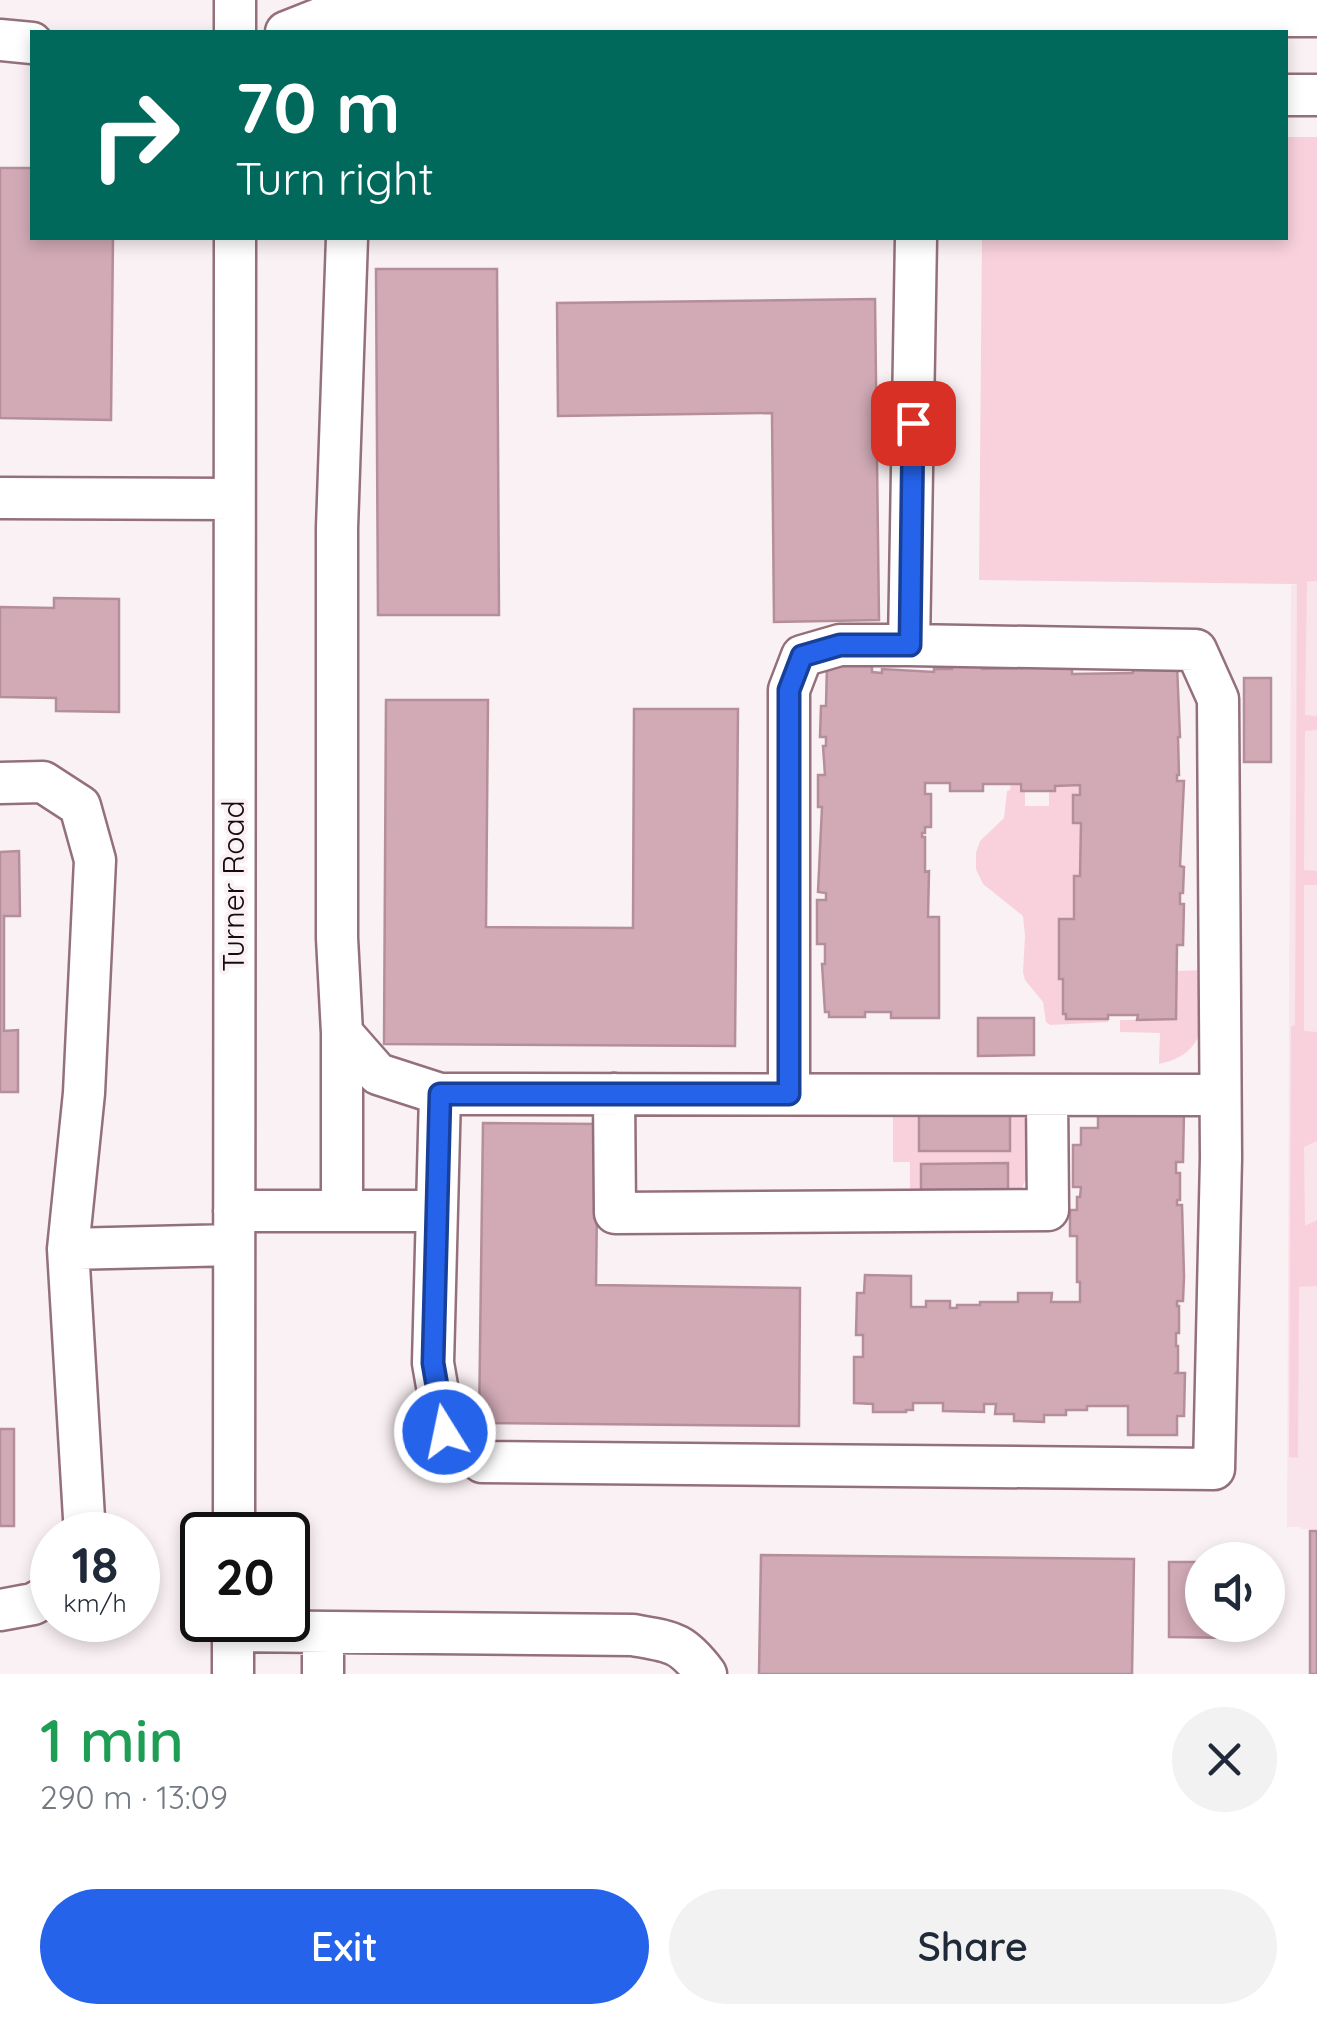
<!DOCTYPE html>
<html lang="en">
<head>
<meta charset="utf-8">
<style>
	body { margin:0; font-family:Quicksand,sans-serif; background:#f2f2f3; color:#1f2937; height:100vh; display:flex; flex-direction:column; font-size:38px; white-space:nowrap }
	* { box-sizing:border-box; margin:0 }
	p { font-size:32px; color:#747a83 }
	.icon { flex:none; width:55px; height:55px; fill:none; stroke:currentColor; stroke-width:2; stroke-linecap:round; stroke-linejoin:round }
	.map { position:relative; height:1674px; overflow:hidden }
	.sheet { display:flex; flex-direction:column; background:#fff; flex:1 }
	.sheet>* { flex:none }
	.top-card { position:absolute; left:30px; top:30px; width:1258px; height:210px; border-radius:0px; box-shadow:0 5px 15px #0003; background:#00695c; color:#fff; overflow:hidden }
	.buttons { position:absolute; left:1185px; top:1542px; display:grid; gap:20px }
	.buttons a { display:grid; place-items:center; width:100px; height:100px; border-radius:50%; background:#fff; box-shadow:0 5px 15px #0003; font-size:50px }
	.speed { position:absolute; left:30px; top:1512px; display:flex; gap:20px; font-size:50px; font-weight:700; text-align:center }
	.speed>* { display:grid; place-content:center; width:130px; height:130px; border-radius:50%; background:#fff; box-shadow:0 5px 15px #0003; line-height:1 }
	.speed small { font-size:25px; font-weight:400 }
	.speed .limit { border:5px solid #111; border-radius:15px; background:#fff; color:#111 }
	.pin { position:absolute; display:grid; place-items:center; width:85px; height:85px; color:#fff; margin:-42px; border-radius:20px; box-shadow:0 5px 15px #0006 }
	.me { position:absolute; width:110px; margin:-55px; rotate:350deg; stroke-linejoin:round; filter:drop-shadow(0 0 8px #0008) }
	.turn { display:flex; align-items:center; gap:35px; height:210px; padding:0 40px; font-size:45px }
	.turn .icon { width:130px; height:130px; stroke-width:2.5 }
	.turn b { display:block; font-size:70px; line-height:85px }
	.round { display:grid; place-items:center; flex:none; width:105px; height:105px; border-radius:52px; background:#f2f2f3 }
	.headline { display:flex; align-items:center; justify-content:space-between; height:170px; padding:0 40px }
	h1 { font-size:60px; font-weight:600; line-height:75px; color:#1e9e55 }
	.action { display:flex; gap:20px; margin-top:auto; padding:20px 40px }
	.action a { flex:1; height:115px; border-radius:60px; background:#2563eb; color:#fff; font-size:40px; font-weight:600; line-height:115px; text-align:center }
	.action a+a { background:#f2f2f3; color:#1f2937 }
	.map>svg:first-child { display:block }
	.built { fill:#f8e4ea }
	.green { fill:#f8d1dc }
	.building { fill:#d1aab6; stroke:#b48e9a; stroke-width:2.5 }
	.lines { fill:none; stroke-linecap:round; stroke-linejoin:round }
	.minor-casing { stroke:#94707b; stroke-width:45 }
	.minor { stroke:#fff; stroke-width:40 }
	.route-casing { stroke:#184099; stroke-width:25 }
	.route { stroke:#2563eb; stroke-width:18 }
	.labels { text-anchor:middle; stroke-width:8; stroke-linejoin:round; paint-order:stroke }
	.street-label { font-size:30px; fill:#170a0f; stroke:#faf1f4 }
</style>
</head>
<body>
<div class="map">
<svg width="1317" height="1674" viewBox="0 0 1317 1674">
	<rect width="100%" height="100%" fill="#faf1f4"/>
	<path class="built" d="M 1317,581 L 1317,1529 L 1301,1529 L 1301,1527 L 1287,1527 L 1291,585 Z"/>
	<path class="green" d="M 1285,137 L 1317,137 L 1317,581 L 1307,582 L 1305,715 L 1317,716 L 1317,730 L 1305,731 L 1304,870 L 1317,871 L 1317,885 L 1304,885 L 1304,1031 L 1317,1032 L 1317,1141 L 1304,1147 L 1305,1226 L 1317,1220 L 1317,1286 L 1299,1287 L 1298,1458 L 1289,1457 L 1291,1026 L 1295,1025 L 1297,584 L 979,580 L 982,238 L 1285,238 Z
		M 1011,784 L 1019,784 L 1019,792 L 1025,792 L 1025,806 L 1049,806 L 1049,791 L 1055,791 L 1055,786 L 1079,786 L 1079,795 L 1072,796 L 1072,822 L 1080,823 L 1080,876 L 1074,876 L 1073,918 L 1059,919 L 1059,979 L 1062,980 L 1063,1014 L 1066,1014 L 1066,1020 L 1108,1020 L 1108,1022 L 1050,1025 L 1046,1022 L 1043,1002 L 1025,980 L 1023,972 L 1025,936 L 1023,916 L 983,884 L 976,869 L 976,853 L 980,841 L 1004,818 L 1007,791 L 1010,790 Z
		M 1204,970 C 1203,1013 1212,1053 1159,1064 L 1160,1033 L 1120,1032 L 1120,1020 L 1176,1019 L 1177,971 Z
		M 893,1107 L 918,1114 L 919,1152 L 1009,1152 L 1009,1109 L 1023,1114 L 1026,1121 L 1026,1178 L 1022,1189 L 1009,1193 L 1008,1163 L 921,1163 L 920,1193 L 910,1193 L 910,1162 L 893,1162 Z"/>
	<path class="building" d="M 0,168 L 32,168 L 32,238 L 113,238 L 111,420 L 0,418 Z
		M 376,269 L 497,269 L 499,615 L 378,615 Z
		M 875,299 L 879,620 L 774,622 L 772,413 L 558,416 L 557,303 Z
		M 54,598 L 119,599 L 119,712 L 56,711 L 56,698 L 0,697 L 0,607 L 54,608 Z
		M 952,661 L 982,661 L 982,669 L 1022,668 L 1022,661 L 1052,661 L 1053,669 L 1072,668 L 1072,674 L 1133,673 L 1133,666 L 1177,665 L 1180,737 L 1178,737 L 1179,775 L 1177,775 L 1177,781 L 1184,781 L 1180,866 L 1184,867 L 1183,893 L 1180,893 L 1180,904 L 1184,904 L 1183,945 L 1177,945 L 1176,1019 L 1137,1020 L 1138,1015 L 1108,1015 L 1108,1019 L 1066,1019 L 1066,1014 L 1063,1014 L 1063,979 L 1059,979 L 1059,919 L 1074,919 L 1074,876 L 1080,876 L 1081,823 L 1073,823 L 1073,795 L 1080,795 L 1080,785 L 1055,786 L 1055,791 L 1021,791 L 1021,784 L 983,784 L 983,791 L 950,791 L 950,783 L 925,783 L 925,794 L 931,794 L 931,827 L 925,827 L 925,833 L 922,833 L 922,837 L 925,837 L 925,872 L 929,871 L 928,917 L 939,917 L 939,1018 L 891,1018 L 891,1012 L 865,1012 L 865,1017 L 829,1017 L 829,1012 L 825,1012 L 822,964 L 825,964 L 825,944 L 817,944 L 817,900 L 826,900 L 826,893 L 818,892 L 822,807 L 818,807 L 818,775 L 825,775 L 823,746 L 826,746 L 826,737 L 820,737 L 821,706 L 826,706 L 827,664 L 872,664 L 872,672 L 882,673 L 882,669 L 934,672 L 934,669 L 952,669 Z
		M 1244,678 L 1271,678 L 1271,762 L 1244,762 Z
		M 386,700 L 488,700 L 486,927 L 633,928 L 634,709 L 738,709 L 735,1046 L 384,1044 Z
		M 19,851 L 20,916 L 4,916 L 4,1031 L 18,1030 L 18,1092 L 0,1092 L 0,852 Z
		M 978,1018 L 1034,1018 L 1034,1055 L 978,1056 Z
		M 1184,1111 L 1183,1162 L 1176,1162 L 1176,1173 L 1180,1173 L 1180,1200 L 1177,1200 L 1177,1205 L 1182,1205 L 1184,1276 L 1183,1301 L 1177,1301 L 1177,1306 L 1179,1306 L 1179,1333 L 1176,1333 L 1176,1346 L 1178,1346 L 1178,1371 L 1176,1373 L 1185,1373 L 1184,1416 L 1177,1416 L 1177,1435 L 1128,1435 L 1128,1406 L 1087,1406 L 1087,1410 L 1066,1410 L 1066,1415 L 1044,1415 L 1044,1422 L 1014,1421 L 1014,1414 L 995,1414 L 996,1404 L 984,1404 L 984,1412 L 943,1411 L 943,1403 L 913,1403 L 913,1410 L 906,1410 L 906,1412 L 873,1412 L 873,1404 L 854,1403 L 854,1357 L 863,1357 L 863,1335 L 856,1335 L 857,1293 L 864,1293 L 865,1275 L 911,1276 L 911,1307 L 926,1307 L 926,1301 L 950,1301 L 950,1308 L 957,1308 L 957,1305 L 980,1305 L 980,1302 L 1018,1302 L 1018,1293 L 1052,1293 L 1051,1302 L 1080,1302 L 1080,1282 L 1077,1282 L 1077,1236 L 1070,1236 L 1070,1210 L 1077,1210 L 1077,1197 L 1080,1197 L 1081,1187 L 1073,1187 L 1073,1145 L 1081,1145 L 1081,1128 L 1098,1128 L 1098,1114 Z
		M 1010,1113 L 1010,1151 L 919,1151 L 919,1114 Z
		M 483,1123 L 598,1124 L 596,1285 L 800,1288 L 799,1426 L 479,1423 Z
		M 1008,1163 L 1008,1193 L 921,1193 L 921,1164 Z
		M 0,1429 L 14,1429 L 14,1526 L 0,1526 Z
		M 1310,1531 L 1317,1531 L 1317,1674 L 1310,1674 Z
		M 761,1555 L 1134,1559 L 1132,1674 L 759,1674 Z
		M 1169,1562 L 1202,1562 L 1202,1625 L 1239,1625 L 1239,1638 L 1169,1637 Z"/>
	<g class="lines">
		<defs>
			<path id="minor" d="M 235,0 L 235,32
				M 286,32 L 329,15 L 1317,16
				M 0,40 L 32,43
				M 1285,95 L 1317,95
				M 347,238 L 337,528 L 337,938 L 342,1033 L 378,1074 L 440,1094 L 433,1363 L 445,1432 L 482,1462 L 1214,1469 L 1221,1158 L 1218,699 L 1196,650 L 909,645 L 916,238
				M 0,498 L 234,499
				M 0,783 L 43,782 L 80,806 L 95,860 L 84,1093 L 68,1249 L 85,1535
				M 440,1094 L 1220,1095
				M 614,1094 L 615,1213 L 1048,1210 L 1047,1095
				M 789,1094 L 789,690 L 802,656 L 840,645 L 909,645
				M 234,1211 L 437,1211
				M 342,1211 L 342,1033
				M 68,1249 L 234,1245
				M 234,1535 L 235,238
				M 0,1610 L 33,1604 L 52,1594
				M 233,1631 L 633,1635 C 672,1642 681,1641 706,1674
				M 323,1632 L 323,1674
				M 233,1674 L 233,1620"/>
		</defs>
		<use href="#minor" class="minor-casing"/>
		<use href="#minor" class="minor"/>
	</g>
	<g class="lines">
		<defs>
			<path id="route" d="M 445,1432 L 433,1363 L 440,1094 L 789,1094 L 789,690 L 802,656 L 840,645 L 910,645 L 913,423"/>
		</defs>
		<use href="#route" class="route-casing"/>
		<use href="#route" class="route"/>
	</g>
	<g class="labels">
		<g class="street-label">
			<text transform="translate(234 886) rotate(-90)" y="10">Turner Road</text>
		</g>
	</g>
</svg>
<div class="buttons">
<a><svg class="icon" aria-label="sound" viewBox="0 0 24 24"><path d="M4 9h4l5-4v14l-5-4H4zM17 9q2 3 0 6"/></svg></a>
</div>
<div class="speed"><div>18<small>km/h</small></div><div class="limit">20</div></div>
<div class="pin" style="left:913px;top:423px;background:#d93025"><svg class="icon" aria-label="arrive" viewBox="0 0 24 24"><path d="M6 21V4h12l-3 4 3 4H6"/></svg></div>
<svg class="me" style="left:445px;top:1432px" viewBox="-20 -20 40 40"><circle r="17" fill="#2563eb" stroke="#fff" stroke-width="3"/><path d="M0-11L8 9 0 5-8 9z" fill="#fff"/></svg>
<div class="top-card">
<div class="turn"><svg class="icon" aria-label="right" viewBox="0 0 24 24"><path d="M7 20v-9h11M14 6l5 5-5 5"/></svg><div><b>70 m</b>Turn right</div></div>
</div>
</div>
<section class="sheet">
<div class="headline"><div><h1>1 min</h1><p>290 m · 13:09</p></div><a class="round"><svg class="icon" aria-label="close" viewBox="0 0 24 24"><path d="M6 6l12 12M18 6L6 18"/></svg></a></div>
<div class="action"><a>Exit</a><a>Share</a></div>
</section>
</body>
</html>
